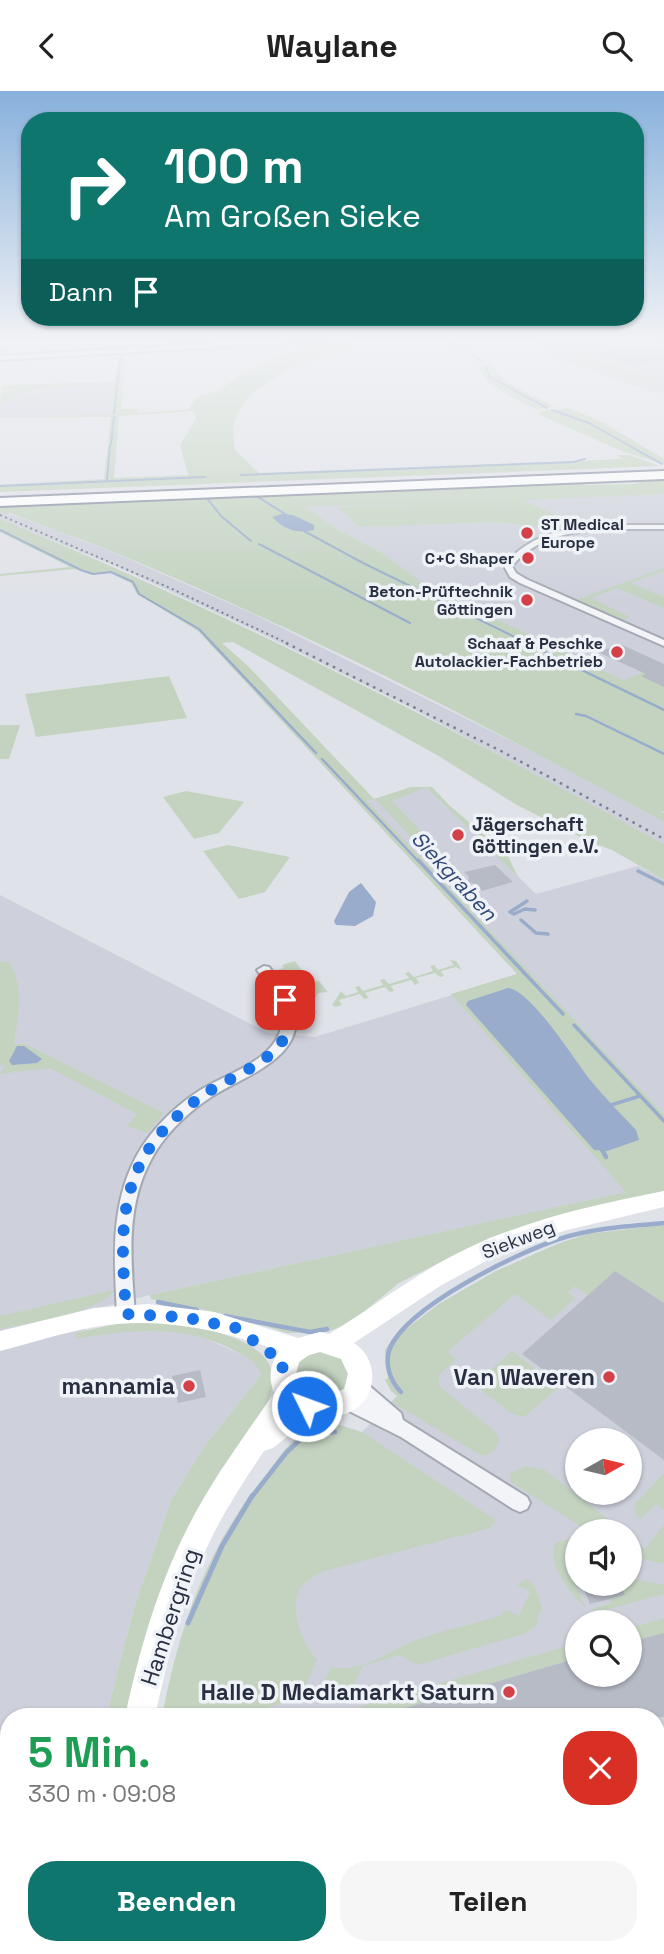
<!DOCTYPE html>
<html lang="de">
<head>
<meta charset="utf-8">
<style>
	body { margin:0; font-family:"Space Grotesk",sans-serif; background:#f6f6f6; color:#222; height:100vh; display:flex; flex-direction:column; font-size:26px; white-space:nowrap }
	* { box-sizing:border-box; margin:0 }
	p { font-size:23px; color:#767676 }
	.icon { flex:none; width:38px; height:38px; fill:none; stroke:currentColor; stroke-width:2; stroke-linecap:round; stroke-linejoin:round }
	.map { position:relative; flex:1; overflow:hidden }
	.details { position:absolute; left:0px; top:1617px; width:665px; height:247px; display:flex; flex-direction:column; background:#fff; border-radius:28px 28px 0 0; box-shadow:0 2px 5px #0004 }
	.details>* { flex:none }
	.hud { position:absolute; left:21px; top:21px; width:623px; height:214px; border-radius:28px; box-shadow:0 2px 5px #0004; background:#0f766e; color:#fff; overflow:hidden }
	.needle { width:46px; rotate:82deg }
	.tools { position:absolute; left:565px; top:1337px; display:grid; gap:14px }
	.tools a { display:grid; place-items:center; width:77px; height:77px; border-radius:50%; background:#fff; box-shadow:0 2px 5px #0004; font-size:35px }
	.pin { position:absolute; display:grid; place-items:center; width:60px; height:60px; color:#fff; margin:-30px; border-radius:14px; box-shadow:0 4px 10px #0006 }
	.me { position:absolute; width:77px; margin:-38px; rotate:312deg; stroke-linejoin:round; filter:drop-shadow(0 0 5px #0008) }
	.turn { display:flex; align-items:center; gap:24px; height:147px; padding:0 28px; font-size:32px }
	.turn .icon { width:91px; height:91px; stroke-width:2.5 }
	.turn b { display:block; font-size:49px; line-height:60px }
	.then { display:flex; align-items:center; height:66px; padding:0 28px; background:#0003; gap:14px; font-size:26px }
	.round { display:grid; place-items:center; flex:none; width:74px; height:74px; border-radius:28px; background:#f6f6f6 }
	.head { display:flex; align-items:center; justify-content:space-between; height:119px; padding:0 28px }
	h1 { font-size:42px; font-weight:700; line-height:52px; color:#1e9e55 }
	.action { display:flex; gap:14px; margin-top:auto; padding:14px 28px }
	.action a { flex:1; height:80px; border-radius:28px; background:#0f766e; color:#fff; font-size:28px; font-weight:700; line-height:80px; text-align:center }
	.action a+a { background:#f6f6f6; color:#222 }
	header { display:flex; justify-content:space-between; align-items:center; height:91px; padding:0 28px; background:#fff; font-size:32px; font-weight:700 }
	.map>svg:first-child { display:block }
	.built { fill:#ced1db; fill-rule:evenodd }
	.green { fill:#c3d3c0; fill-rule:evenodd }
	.water { fill:#99accb }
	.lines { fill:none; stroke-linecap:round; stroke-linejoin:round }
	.stream-far4 { stroke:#99accb; stroke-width:2 }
	.stream-far3 { stroke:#99accb; stroke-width:2.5 }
	.stream-far2 { stroke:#99accb; stroke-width:3.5 }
	.stream-far1 { stroke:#99accb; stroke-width:4.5 }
	.stream { stroke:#99accb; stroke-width:5 }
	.building { fill:#b7bbc6 }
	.street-casing { stroke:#a5a9b3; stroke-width:4 }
	.highway-casing { stroke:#868ea0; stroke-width:4 }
	.street { fill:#f2f4f7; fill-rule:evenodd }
	.secondary { fill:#fff; fill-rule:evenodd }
	.highway { fill:#fff; fill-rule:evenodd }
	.rail-far1 { stroke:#788093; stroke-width:2; stroke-dasharray:2 3.5; stroke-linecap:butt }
	.rail { stroke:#788093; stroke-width:2.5; stroke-dasharray:2.5 5; stroke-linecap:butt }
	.route { stroke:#1a73e8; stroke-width:12; stroke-dasharray:0 21.6 }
	.poi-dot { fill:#d34048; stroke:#eff2f7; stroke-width:2.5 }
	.labels { text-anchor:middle; stroke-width:7; stroke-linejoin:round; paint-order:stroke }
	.far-poi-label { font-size:16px; font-weight:bold; fill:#282f41; stroke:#eff2f7; text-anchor:end }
	.poi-label { font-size:19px; font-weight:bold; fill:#282f41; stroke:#eff2f7; text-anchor:start }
	.street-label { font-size:19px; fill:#282f41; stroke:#eff2f7 }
	.water-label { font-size:21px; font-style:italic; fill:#304976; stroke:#eff2f7 }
	.near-poi-label { font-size:23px; font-weight:bold; fill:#282f41; stroke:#eff2f7; text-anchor:end }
	.near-street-label { font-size:23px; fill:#282f41; stroke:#eff2f7 }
</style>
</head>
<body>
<header><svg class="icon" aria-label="back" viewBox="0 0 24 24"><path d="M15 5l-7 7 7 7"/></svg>Waylane<svg class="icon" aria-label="search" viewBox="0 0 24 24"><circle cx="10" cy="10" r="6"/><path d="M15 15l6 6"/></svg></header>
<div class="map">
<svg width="664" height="1863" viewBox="0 0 664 1863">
	<rect width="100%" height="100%" fill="#e0e2e9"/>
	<path class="built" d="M 533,250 L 664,250 L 664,301 L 657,302 L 550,266 L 558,262 Z
		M 113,293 L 112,323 L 0,327 L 0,314 L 6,313 L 16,304 L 40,301 L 58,295 Z
		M 664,403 L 664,609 L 424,494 L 384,463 L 339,439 L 304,416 Z
		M 0,419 L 106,458 L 258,525 L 556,672 L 664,731 L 664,753 L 404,613 L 252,538 L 118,476 L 0,428 Z
		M 426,696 L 536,803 L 638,775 L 664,789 L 664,1023 L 366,710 Z
		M 0,804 L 268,942 L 315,946 L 517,884 L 664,1093 L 150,1204 L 84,1221 L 86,1239 L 75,1242 L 158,1239 L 198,1244 L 247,1266 L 258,1276 L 261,1284 L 204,1356 L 171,1409 L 134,1517 L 106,1626 L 9,1626 L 9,1855 L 90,1855 L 90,1863 L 0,1863 Z
		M 664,1134 L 664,1863 L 165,1863 L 164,1855 L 656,1855 L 656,1626 L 172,1626 L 337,1345 L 362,1341 L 397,1305 L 385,1289 L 388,1287 L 385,1259 L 392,1249 L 439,1213 L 496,1180 L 560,1152 L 588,1143 ZM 578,1349 L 630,1349 L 630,1402 L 578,1402 ZM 578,1440 L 630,1440 L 630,1493 L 578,1493 ZM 578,1531 L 630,1531 L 630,1584 L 578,1584 Z"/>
	<path class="green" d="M 323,250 L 367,250 L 354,253 L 357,256 C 321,264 245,289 234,332 C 232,340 234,351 235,359 L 259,382 L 580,370 L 621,368 L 617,364 L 629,364 L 660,375 L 0,401 L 0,394 L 104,388 L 111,326 L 0,327 L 112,323 L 113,294 C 80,294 48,296 16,304 L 6,313 L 0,313 L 2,294 L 115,291 L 120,261 L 127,260 L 121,318 L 138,318 L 138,322 L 184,319 L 190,317 L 195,307 L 219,299 L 241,284 L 284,264 ZM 194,320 L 196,328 L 180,354 L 188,384 L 114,387 L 119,325 Z
		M 593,259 L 585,262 L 618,274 L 631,283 L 634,281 L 658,289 L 632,289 L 565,265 Z
		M 492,272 C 497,292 537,306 555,316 L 535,318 L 510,305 L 487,291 L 478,275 Z
		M 569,317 L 602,331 L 664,368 L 664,373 L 621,360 L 538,323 L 541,320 Z
		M 664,388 L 664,403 L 522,409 L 584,436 L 547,436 L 495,431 L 358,436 L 338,416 L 411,413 L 305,416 L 339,439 L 384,463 L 425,494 L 623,589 L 651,578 L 655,580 L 642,585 L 664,596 L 664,721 L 659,719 L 664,722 L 664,731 C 482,632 296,536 104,457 C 73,445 42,435 10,422 L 0,422 L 0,414 L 582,391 L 585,394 L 634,393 L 640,391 L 638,389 Z
		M 0,428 C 229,522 447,634 664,753 L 664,789 L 612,759 L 590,751 L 515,713 L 437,664 L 233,551 L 222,552 L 249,576 L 374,708 L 411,696 L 432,696 L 450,715 L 507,763 L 518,786 L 426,696 L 392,710 L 456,777 L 457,782 L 451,788 L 375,708 L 367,710 L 664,1023 L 664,1100 L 580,1119 L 491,1146 L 399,1192 L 350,1232 L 327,1241 L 287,1242 L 238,1226 L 151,1208 L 150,1204 L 626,1101 L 451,903 L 517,883 L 198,540 L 137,503 L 131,492 L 110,482 L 92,484 L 75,478 L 0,485 L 0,483 L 70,476 L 0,441 Z
		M 664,477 L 664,480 L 631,492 L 664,506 L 664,517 L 617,497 L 591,507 L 630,526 L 622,529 L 576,509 Z
		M 169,585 L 187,627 L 36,646 L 25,603 Z
		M 0,634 L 20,634 L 9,668 L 0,668 Z
		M 186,700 L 240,710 L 244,711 L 219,742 L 194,748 L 163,706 Z
		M 228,754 L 290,766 L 265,801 L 239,808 L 203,760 Z
		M 450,869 L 456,870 L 462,879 L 456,876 L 441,880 L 444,885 L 440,886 L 435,882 L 416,887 L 419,892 L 415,894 L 411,889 L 391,895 L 394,900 L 390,901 L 385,896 L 365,902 L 369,907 L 364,908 L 360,903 L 339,909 L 342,914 L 336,916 L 332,914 L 341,900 L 346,905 L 358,901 L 355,896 L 359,895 L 363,900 L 383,894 L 380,889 L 384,888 L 389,893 L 409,887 L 405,882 L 409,881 L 414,886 L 433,880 L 430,875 L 434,874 L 438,879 L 454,874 Z
		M 295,870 L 308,888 L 316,891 L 318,889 L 328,901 L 318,902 L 309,918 L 317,920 L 311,931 L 306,928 L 304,913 L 310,912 L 307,902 L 298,903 L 297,908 L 271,881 L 284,877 L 282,874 Z
		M 0,871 L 9,871 C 25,895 18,926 14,953 L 25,953 L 164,1022 L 147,1042 L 127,1035 L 137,1023 L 50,977 L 0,983 L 5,974 L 0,974 Z
		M 664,1134 L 664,1212 L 615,1180 L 588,1204 L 575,1195 L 568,1202 L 575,1207 L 551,1229 L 515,1203 L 447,1261 L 456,1268 L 439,1284 L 439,1295 L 498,1343 C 501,1356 494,1362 482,1365 L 392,1311 L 397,1305 L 391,1300 L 385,1289 L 388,1287 L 385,1259 L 392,1249 L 439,1213 L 496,1180 L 560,1152 L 588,1143 Z
		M 114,1199 C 100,1222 27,1232 0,1238 L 0,1225 Z
		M 160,1230 C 189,1234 257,1244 270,1275 C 285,1313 235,1354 217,1385 C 200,1414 192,1448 181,1479 C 165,1528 148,1577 132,1626 L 106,1626 L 134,1517 L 171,1409 L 204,1356 L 261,1284 C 256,1269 243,1264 229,1257 C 179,1233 130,1239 77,1248 L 75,1242 L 120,1232 Z
		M 323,1260 L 336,1263 L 350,1275 L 349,1295 L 330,1308 L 306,1304 L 294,1290 C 299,1267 300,1266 323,1260 Z
		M 512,1260 L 559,1296 L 524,1326 L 512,1323 L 467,1288 L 465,1283 L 468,1278 L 481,1287 Z
		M 340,1334 L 362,1341 L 496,1429 L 490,1437 L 324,1480 C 316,1484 307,1489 301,1496 C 287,1516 303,1554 317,1569 L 300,1607 L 245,1623 L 243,1619 L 230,1626 L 162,1626 C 180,1532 207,1456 268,1381 C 279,1367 291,1347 308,1339 C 318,1335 329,1335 340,1334 Z
		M 525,1375 L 545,1379 L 623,1440 L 588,1440 L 511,1391 L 510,1383 Z
		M 664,1382 L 664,1419 L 656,1413 L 641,1428 L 636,1425 L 635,1413 Z
		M 664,1433 L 664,1473 L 630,1465 L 630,1446 L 645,1458 Z
		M 568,1448 L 577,1452 L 577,1465 L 565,1469 L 586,1517 C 572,1504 545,1473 556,1452 Z
		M 630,1487 L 664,1494 L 664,1503 L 602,1520 L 591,1518 L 612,1512 L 610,1508 L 625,1504 L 620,1493 L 630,1493 Z
		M 527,1488 L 534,1494 L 543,1519 L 539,1521 L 537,1534 L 524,1543 L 417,1574 L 400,1564 L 363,1575 L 354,1593 L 319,1602 L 331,1576 C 360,1584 391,1558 417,1549 C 444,1539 473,1533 500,1525 L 506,1519 L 519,1525 L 530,1501 L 517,1494 Z
		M 664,1527 L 664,1542 L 630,1551 L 630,1537 Z
		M 577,1552 L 577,1567 L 374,1626 L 325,1626 Z
		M 153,1855 L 242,1855 L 244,1863 L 154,1863 Z"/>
	<path class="water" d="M 281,423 L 293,424 L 314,434 L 314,439 C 297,443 285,439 272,426 Z
		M 361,792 L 376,811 L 373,825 L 355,835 L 336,834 L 334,830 L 349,801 Z
		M 508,897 C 532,900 575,970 591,990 C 605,1007 621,1023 636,1039 L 639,1049 L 607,1060 L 594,1059 L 466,914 L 468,910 Z
		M 17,955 L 24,955 L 42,968 L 37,972 L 12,974 L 9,970 Z"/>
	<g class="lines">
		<path class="stream-far4" d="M 448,250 L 483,271
			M 0,258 L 8,265
			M 485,274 L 490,286 L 547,317
			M 117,295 L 121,260
			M 552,319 L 589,332 L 662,373
			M 114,322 L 117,297
			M 111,353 L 114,326
			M 241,384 L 574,371 L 585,368
			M 107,389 L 110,355
			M 0,395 L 205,386
			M 255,404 L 291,427
			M 206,406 L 221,425 L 251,450
			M 0,439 L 81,479 L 93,483 L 111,481 L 133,491 L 139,503 L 199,538 L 213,553
			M 304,440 L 363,472 L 529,553
			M 259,453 L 410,532"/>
		<path class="stream-far3" d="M 212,552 L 316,662
			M 526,552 L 664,619
			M 576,623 L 586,625 L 664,663
			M 322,668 L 419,771"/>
		<path class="stream-far2" d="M 418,769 L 563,923
			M 638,780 L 664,793
			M 512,822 L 510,821 L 527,810
			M 514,823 L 525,818 L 535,819
			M 521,829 L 536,842 L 548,843
			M 574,934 L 664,1030
			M 611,1014 L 640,1005"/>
		<path class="stream-far1" d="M 601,1057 L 606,1066
			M 158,1211 L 197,1219
			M 225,1225 L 310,1241 L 327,1238
			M 401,1301 C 390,1290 384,1272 390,1257 C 408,1215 517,1162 559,1148 C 593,1137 629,1135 664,1132
			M 251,1407 L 286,1362 L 306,1343 L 335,1341"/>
		<path class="stream" d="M 188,1532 L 222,1455 L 252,1405"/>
	</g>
	<path class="building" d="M 664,252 L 664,269 L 633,275 L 594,263 Z
		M 620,553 L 664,573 L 664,596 L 641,585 L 646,583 L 598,561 Z
		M 495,774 L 513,791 L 482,800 L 476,793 L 467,791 L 469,786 L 464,781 Z
		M 615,1180 L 664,1212 L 664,1369 L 522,1263 Z
		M 200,1279 L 206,1306 L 178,1312 L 172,1285 Z
		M 582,1493 L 620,1493 L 625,1504 L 590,1513 Z
		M 664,1542 L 664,1626 L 385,1626 L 384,1623 L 578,1567 L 578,1584 L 630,1584 L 630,1551 Z"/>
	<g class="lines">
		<defs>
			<path id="street" d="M 245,250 L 323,250 L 0,269 L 0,265 Z
				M 664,434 L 664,438 C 612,439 549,431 512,475 L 516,482 L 526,488 L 664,549 L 664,555 L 520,492 L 510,486 L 504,475 C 541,427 608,435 664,434 Z
				M 264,875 L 269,876 C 279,890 292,904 295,922 C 303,969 241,986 211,1006 C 188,1021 165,1043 152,1067 C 125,1115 131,1170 135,1223 L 132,1228 L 126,1230 L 120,1228 L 117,1223 C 114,1169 110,1115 136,1066 C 150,1040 174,1016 199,1000 C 226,982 278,970 282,931 C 284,911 268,894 257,879 Z
				M 359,1289 L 366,1292 L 401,1322 L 403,1329 L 527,1406 L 530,1412 L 527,1418 L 520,1421 L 513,1418 L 401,1346 L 339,1315 L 337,1310 L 339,1305 L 346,1302 L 357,1307 L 350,1297 L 352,1292 Z"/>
			<path id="highway" d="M 664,380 L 664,388 L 0,415 L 0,407 Z"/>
		</defs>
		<use href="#street" class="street-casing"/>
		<use href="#highway" class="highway-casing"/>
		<use href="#street" class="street"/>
		<path class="secondary" d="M 664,1100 L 664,1116 L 563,1140 L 497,1164 L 440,1195 L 354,1252 C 380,1269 378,1308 350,1321 C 337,1327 324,1328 311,1327 L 273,1357 L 264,1360 C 244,1390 224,1420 209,1452 C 182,1507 168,1566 155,1626 L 125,1626 C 139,1561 157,1497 187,1438 C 211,1390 244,1346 274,1302 C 268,1286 270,1275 279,1260 C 220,1238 157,1225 94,1236 C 62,1242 31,1252 0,1260 L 0,1240 L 94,1217 L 148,1213 L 214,1221 L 298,1247 L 320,1241 L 329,1243 C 372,1217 411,1186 456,1163 C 520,1130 593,1114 664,1100 ZM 320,1261 L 341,1268 L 348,1283 L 344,1298 L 325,1306 L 303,1302 L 295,1288 L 299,1271 L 309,1264 Z
			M 112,1855 L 146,1855 L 146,1863 L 112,1863 Z"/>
		<use href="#highway" class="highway"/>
		<path class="rail-far1" d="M 0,424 L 170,497 L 289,553"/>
		<path class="rail" d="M 286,552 L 501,660 L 664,748"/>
	</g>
	<linearGradient id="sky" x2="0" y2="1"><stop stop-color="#88b1dc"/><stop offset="0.49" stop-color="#f1f2f5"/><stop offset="1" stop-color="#f1f2f5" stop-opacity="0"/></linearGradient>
	<rect width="664" height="510" fill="url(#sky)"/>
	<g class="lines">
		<path class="route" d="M 285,909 C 307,962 236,981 203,1004 C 181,1020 158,1041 144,1066 C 116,1116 123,1168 126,1223 L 183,1226 L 236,1237 L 284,1272 C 276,1292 288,1308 307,1315"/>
	</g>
	<g class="poi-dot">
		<circle cx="527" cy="442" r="7"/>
		<circle cx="528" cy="467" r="7"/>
		<circle cx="527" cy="509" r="7"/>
		<circle cx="617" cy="561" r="7"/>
		<circle cx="458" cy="744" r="7"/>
		<circle cx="609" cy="1286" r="7"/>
		<circle cx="189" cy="1295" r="7"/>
		<circle cx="509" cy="1601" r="7"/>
	</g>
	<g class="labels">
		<g class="far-poi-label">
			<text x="541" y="439" text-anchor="start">ST Medical<tspan x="541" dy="18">Europe</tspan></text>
			<text x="514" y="473">C+C Shaper</text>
			<text x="513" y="506">Beton-Prüftechnik<tspan x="513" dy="18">Göttingen</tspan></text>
			<text x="603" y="558">Schaaf &amp; Peschke<tspan x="603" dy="18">Autolackier-Fachbetrieb</tspan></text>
		</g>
		<g class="poi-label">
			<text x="472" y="740">Jägerschaft<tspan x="472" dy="22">Göttingen e.V.</tspan></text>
		</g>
		<g class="street-label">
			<text transform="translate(518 1148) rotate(-21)" y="7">Siekweg</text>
		</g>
		<g class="water-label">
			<text transform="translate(454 785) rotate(47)" y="7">Siekgraben</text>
		</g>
		<g class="near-poi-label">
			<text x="595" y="1294">Van Waveren</text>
			<text x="175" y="1303">mannamia</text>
			<text x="495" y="1609">Halle D Mediamarkt Saturn</text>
		</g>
		<g class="near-street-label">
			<text transform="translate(170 1526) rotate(-72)" y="8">Hambergring</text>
		</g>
	</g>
</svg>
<div class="tools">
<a><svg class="needle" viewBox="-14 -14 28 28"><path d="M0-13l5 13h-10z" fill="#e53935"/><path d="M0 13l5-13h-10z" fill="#767676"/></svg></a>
<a><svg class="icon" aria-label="sound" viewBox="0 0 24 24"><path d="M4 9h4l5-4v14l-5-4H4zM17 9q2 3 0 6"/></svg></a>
<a><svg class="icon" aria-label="search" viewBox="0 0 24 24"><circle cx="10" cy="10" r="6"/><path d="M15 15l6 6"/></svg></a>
</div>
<div class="pin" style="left:285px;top:909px;background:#d93025"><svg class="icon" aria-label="arrive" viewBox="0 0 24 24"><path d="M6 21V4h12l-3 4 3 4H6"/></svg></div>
<svg class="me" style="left:307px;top:1315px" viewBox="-20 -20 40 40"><circle r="17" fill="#1a73e8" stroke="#fff" stroke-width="3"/><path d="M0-11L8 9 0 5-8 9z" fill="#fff"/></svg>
<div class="hud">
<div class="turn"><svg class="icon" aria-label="right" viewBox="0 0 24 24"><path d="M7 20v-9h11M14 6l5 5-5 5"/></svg><div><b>100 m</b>Am Großen Sieke</div></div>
<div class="then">Dann<svg class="icon" aria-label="arrive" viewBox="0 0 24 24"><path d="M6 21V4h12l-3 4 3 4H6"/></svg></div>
</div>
<section class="details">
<div class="head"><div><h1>5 Min.</h1><p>330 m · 09:08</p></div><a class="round" style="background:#d93025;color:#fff"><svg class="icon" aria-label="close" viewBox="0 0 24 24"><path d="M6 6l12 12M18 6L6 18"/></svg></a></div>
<div class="action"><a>Beenden</a><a>Teilen</a></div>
</section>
</div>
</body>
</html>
